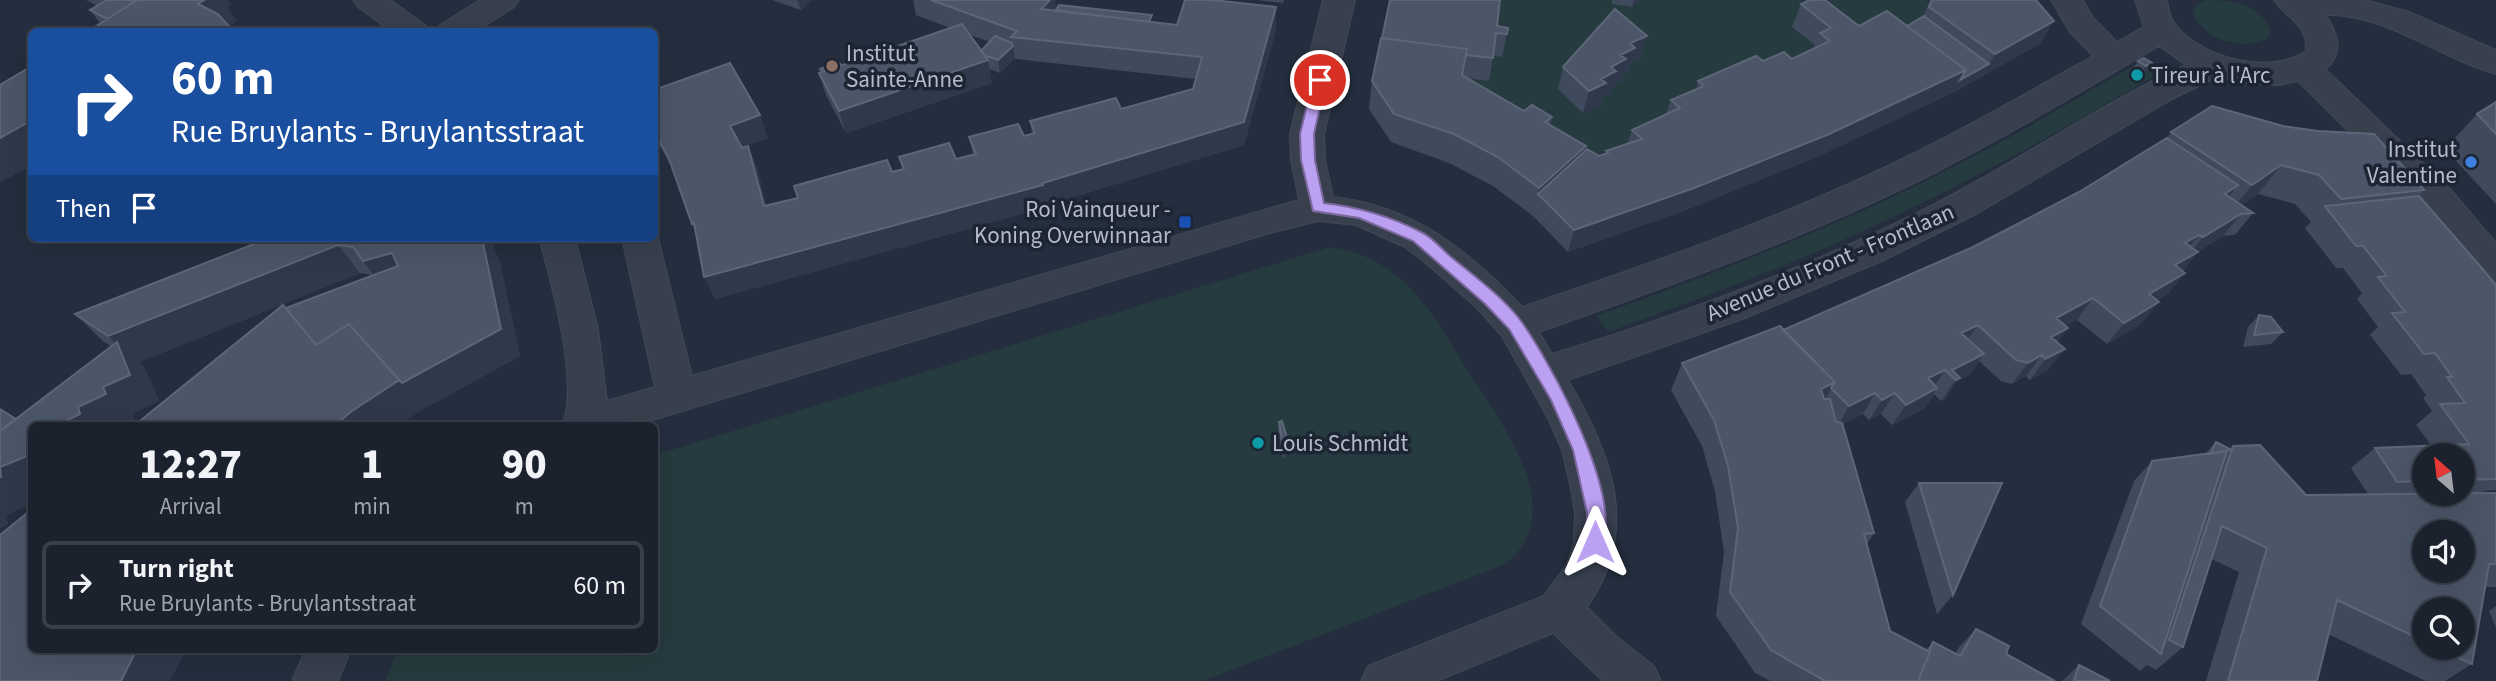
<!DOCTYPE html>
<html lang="en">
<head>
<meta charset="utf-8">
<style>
	body { margin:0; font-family:"Source Sans 3",sans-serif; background:#242a36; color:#f1f3f6; height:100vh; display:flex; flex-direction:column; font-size:26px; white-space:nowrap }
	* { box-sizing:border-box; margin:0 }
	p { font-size:23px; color:#a0a4aa }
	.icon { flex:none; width:38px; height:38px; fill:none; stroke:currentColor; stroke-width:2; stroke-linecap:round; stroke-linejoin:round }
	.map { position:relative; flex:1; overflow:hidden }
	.sheet { position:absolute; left:28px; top:422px; width:630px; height:231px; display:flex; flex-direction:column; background:#1b222e; border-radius:10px; box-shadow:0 7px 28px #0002,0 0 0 2px #393f4a }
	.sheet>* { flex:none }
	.banner { position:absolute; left:28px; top:28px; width:630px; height:214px; border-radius:10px; box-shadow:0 7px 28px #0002,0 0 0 2px #393f4a; background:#1a4fa0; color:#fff; overflow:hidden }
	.needle { width:46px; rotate:332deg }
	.buttons { position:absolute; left:2412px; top:443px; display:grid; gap:14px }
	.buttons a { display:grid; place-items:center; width:63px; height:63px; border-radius:50%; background:#1b222e; box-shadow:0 7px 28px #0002,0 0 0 2px #393f4a; font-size:35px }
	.pin { position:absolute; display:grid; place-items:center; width:60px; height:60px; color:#fff; margin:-30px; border:4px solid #fff; border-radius:50%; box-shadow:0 2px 7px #0007 }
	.me { position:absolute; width:77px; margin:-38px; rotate:0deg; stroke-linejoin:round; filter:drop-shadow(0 0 5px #0008) }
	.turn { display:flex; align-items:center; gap:24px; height:147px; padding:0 28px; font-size:32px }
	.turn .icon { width:91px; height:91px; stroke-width:2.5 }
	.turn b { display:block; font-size:49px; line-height:60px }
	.then { display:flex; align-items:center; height:66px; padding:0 28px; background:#0003; gap:14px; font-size:26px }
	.eta { display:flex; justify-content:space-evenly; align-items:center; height:119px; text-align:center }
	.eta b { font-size:42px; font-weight:800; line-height:49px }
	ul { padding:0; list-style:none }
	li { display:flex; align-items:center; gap:21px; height:88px; margin:0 14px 10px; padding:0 14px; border:4px solid #393f4a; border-radius:10px }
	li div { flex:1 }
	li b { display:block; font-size:26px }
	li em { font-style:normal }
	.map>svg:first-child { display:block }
	.green { fill:#263b3f; fill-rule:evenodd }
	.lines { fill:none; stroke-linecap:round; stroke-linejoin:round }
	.minor-casing { stroke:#414957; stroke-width:2 }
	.minor { fill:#38404e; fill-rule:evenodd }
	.wall { fill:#3f4a5c; fill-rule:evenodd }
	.shaded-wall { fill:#2f394b }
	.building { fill:#4b5668; stroke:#5c6677; stroke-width:2; fill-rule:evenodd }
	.route { fill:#bca0f2; stroke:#7a689d; stroke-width:2 }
	.education-dot { fill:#8d6e63; stroke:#1d2533; stroke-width:2.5 }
	.culture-dot { fill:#0f9aa8; stroke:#1d2533; stroke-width:2.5 }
	.shop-dot { fill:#3f7fe0; stroke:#1d2533; stroke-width:2.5 }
	.transit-dot { fill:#1a4fb4; stroke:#1d2533; stroke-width:2.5 }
	.labels { text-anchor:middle; stroke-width:7; stroke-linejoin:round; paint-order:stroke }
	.poi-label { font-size:23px; fill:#b4bbc9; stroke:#1d2533; text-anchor:start }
	.street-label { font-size:23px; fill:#b4bbc9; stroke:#1d2533 }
</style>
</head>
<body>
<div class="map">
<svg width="2496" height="681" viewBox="0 0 2496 681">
	<rect width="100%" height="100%" fill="#242e3e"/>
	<path class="green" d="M 1490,0 L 1930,0 L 1918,29 L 1793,26 L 1822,50 L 1601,173 L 1462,78 L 1489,80 L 1492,56 L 1502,57 L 1493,49 ZM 1609,32 L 1610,94 L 1595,101 Z
		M 2206,0 C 2232,0 2260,4 2271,31 L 2267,39 C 2241,51 2202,40 2193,12 L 2197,4 Z
		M 2141,61 L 2159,73 C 2058,133 1957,189 1850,237 C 1771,273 1689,302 1608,332 L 1596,316 C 1722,271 1847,223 1965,161 C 2025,130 2083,95 2141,61 Z
		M 1330,247 C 1356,251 1376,259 1397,276 C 1428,301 1447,338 1467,370 C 1500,421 1572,512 1505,564 L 1203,681 L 385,681 L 398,649 L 654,649 L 655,455 Z"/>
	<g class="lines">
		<defs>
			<path id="minor" d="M 353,0 L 390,0 L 425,25 L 430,32 L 392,32 L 358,7 Z
				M 480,0 L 519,0 L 514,7 L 475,32 L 435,32 L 440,25 Z
				M 1323,0 L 1355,0 L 1324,134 L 1325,160 L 1333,197 C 1414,206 1468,250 1522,307 C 1647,265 1773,221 1892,164 C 1961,131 2027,93 2093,56 L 2070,32 L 2051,0 L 2083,0 L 2093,18 L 2117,42 L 2144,27 L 2135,0 L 2167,0 C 2168,7 2169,15 2173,21 C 2197,58 2270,76 2306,51 C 2308,24 2287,19 2274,0 L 2365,0 L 2409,12 L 2496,50 L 2496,74 C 2438,58 2388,14 2326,15 C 2338,34 2345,54 2325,69 L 2450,189 L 2496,243 L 2496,282 L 2483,278 L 2424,207 L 2298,81 L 2279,85 L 2250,84 L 2217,77 L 2172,99 L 1976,214 L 1882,261 L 1745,318 L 1568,380 C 1612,454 1641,530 1587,607 L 1617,637 L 1654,666 L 1661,681 L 1603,681 L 1553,633 L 1437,681 L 1361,681 L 1368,666 L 1544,596 L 1567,564 L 1574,542 L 1575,513 L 1571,488 L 1562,450 L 1548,418 L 1502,336 L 1477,308 L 1427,264 L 1405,247 L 1356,225 L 1318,221 L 1270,233 L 636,425 L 562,425 C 580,386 551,280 539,238 L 575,238 L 598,329 L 607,401 L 655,387 L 622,238 L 654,238 L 654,231 L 658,238 L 692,376 L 1299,200 L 1291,160 L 1290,134 ZM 2159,46 L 2186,65 C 2096,106 2015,164 1927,208 C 1807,268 1680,315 1552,354 L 1539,332 C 1667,287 1796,241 1918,181 C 2001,140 2080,92 2159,46 Z
				M 306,649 L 351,649 L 338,681 L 292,681 Z"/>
		</defs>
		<use href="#minor" class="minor-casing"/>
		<use href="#minor" class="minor"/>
	</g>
	<path class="wall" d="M 86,0 L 228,0 L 231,4 L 227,7 L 237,21 L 229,26 L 100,23 L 90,10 L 98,6 Z
		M 772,0 L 812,0 L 801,10 Z
		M 913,0 L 1055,0 L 1056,10 L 1177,25 L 1276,7 L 1276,30 L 1244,145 L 1047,205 L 1047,207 L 715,299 L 696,233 L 671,166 L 654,136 L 654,90 L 768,138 L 742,147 L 748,146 L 757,168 L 766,205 L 798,198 L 903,170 L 899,157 L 956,159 L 973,154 L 969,137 L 1024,136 L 1032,134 L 1030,121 L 1121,109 L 1193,89 L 1196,79 L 1015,59 L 1015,58 L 1000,73 L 989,69 L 992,83 L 846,133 L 826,95 L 819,73 L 950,28 L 916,15 ZM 970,35 L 990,42 L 981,51 Z
		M 1257,0 L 1284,0 L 1283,3 Z
		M 1612,0 L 1639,0 L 1632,7 L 1612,4 Z
		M 1805,0 L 1825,0 L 1859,26 L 1907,26 L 1923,17 L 1930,0 L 2036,0 L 2041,43 L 1954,92 L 1817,157 L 1686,210 L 1568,252 L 1533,216 L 1493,186 L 1449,163 L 1391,142 L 1369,109 L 1372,81 L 1382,38 L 1497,26 L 1508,28 L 1502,57 L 1493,56 L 1489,81 L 1466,78 L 1524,111 L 1552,117 L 1550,125 L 1584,152 L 1599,156 L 1605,154 L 1606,151 L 1627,144 L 1632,130 L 1666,114 L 1671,100 L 1696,89 L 1698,81 L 1763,61 L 1792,59 L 1813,49 L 1815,45 L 1792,27 L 1801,4 L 1805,2 Z
		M 1640,59 L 1631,63 L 1629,71 L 1622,74 L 1620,82 L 1612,86 L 1610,94 L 1602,98 L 1600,106 L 1583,113 L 1558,89 L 1563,67 Z
		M 2138,61 L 2152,63 L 2144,75 L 2138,79 L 2130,74 Z
		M 2496,102 L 2496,204 L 2445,149 L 2477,114 Z
		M 2171,132 L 2424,190 L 2419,196 L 2496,285 L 2496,490 L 2485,491 L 2482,493 L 2496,493 L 2496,587 L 2485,587 L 2472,664 L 2445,681 L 2426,681 L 2328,634 L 2317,681 L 2206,681 L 2239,572 L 2211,559 L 2183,647 L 2156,670 L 2147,665 L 2140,671 L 2081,624 L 2134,481 L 2152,461 L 2205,454 L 2216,442 L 2230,449 L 2233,446 L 2306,495 L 2368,494 L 2351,468 L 2375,448 L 2431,445 L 2416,425 L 2432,411 L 2423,398 L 2426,395 L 2411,374 L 2401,375 L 2370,335 L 2378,327 L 2357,299 L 2362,293 L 2343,268 L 2336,268 L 2305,228 L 2311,222 L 2295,204 L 2258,194 L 2242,205 L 2253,213 L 2235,235 L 2223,236 L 2197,252 L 2183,271 L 2168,294 L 2157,301 L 2141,324 L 2107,344 L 2077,320 L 2065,326 L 2068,328 L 2057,342 L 2048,370 L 2030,380 L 2026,376 L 2012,384 L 2001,381 L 1979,361 L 1969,375 L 1957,381 L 1945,399 L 1941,401 L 1934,394 L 1924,409 L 1892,425 L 1881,414 L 1869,420 L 1863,414 L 1842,424 L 1874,533 L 1867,544 L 1890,631 L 1926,650 L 1933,642 L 1955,654 L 1959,647 L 1976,629 L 2006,654 L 2055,681 L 1770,681 L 1755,673 L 1716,616 L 1724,552 L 1715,491 L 1702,446 L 1671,390 L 1682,363 L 1783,330 L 1973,247 L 2079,192 L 2167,138 ZM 2424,455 L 2462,455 L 2462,494 L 2424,494 ZM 2424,609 L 2462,648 L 2424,648 Z
		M 490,238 L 500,263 L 520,356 L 423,409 L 286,308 L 374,275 L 360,273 L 139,362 L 145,369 L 159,401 L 132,414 L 135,420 L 125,425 L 32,425 L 6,516 L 8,524 L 0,528 L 0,409 L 16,419 L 111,346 L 104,342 L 75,314 L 254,244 Z
		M 2259,315 L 2283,332 L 2271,344 L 2243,347 L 2248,327 Z
		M 1279,422 L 1287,452 L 1285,458 L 1283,458 L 1278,433 Z
		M 1919,483 L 1953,595 L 1937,614 L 1905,502 Z
		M 2496,606 L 2496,628 L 2489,611 Z
		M 2079,665 L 2110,681 L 2062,681 Z"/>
	<path class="shaded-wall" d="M 131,0 L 228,0 L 231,4 L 227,7 L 237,21 L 221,32 Z
		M 797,0 L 812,0 L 801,10 Z
		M 1050,0 L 1055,0 L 1057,18 L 1041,9 Z
		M 1634,0 L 1639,0 L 1632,7 Z
		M 1276,7 L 1276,30 L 1244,145 L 1047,205 L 1047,207 L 715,299 L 704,277 L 1244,122 Z
		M 2054,21 L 2041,43 L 1982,76 L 1995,54 Z
		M 1647,36 L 1640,59 L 1631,63 L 1629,71 L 1622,74 L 1620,82 L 1612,86 L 1610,94 L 1602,98 L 1600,106 L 1583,113 L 1589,91 L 1611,67 L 1630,43 Z
		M 1013,46 L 1015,58 L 1000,73 L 998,60 Z
		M 988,60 L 992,83 L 846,133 L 839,111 Z
		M 2152,63 L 2144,75 L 2138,79 L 2146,66 Z
		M 1989,64 L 1982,76 L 1954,92 L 1817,157 L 1686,210 L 1568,252 L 1574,230 L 1966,70 Z
		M 760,115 L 768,138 L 739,148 L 730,126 Z
		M 32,120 L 32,165 L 0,183 L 0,138 Z
		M 748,146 L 757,168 L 772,228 L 764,206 Z
		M 1586,146 L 1579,174 L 1538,194 L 1539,188 Z
		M 2281,165 L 2258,194 L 2229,214 L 2252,185 Z
		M 2238,185 L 2220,208 L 2225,194 Z
		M 2241,214 L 2223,236 L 2185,259 L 2203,237 Z
		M 2199,235 L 2181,257 L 2185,243 Z
		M 482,238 L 490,238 L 500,263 L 520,356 L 423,409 L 400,425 L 335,425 Z
		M 338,245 L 360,273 L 139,362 L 145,369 L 159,401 L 132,414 L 135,420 L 125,425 L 57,425 L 103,387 L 120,348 L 108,336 Z
		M 2198,252 L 2180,274 L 2175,265 Z
		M 392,253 L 412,280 L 384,289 L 363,261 Z
		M 2185,273 L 2168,294 L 2132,316 L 2149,294 Z
		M 2093,298 L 2077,320 L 2040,340 L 2056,318 Z
		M 2159,302 L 2141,324 L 2107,344 L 2124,323 Z
		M 1978,325 L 1963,346 L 1961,333 Z
		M 2068,328 L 2052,349 L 2051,337 Z
		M 2065,349 L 2048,370 L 2030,380 L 2045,359 Z
		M 1984,354 L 1969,375 L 1957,381 L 1945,399 L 1941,401 L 1956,380 L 1952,370 Z
		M 2042,355 L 2026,376 L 2012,384 L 2028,363 Z
		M 1945,370 L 1931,391 L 1928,378 Z
		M 1835,382 L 1820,409 L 1821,389 Z
		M 1937,388 L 1924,409 L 1892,425 L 1906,405 Z
		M 1875,393 L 1863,414 L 1837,427 L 1849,406 Z
		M 1895,393 L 1881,414 L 1869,420 L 1882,400 Z
		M 32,430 L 32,503 L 6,516 L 8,524 L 0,528 L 0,442 Z
		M 1288,441 L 1287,452 L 1285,458 L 1285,447 Z
		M 137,649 L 187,649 L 170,681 L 121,681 Z"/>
	<path class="building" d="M 107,0 L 137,0 L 107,19 L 90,10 Z
		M 137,0 L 204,0 L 198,4 L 218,14 L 234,32 L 87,32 Z
		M 931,0 L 1050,0 L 1041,9 L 1177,25 L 1185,0 L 1212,0 L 1276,7 L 1244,122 L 1043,183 L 1043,185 L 704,277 L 694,223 L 692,224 L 668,156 L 654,132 L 654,90 L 730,63 L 760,115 L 730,126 L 742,148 L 748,146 L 764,206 L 798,198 L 794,186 L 887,160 L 892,172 L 904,169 L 899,157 L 949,143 L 956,159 L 976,154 L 969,137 L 1018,124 L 1024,136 L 1035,133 L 1030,121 L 1116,98 L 1121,109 L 1193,89 L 1202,57 L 1011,37 L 1017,31 Z
		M 1390,0 L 1500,0 L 1497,26 L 1508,28 L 1507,34 L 1496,33 L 1493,58 L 1466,55 L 1467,49 L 1382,38 Z
		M 1811,0 L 1825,0 L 1859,26 L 1887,11 L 1966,70 L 1827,135 L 1694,188 L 1574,230 L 1538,194 L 1587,149 L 1599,156 L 1608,153 L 1606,151 L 1642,139 L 1632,130 L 1680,108 L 1671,100 L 1704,86 L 1698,81 L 1756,56 L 1763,61 L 1784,52 L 1792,59 L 1830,41 L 1820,33 L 1831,28 L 1801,4 Z
		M 1932,0 L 2036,0 L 2054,21 L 1995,54 L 1929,7 Z
		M 1059,5 L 1152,15 L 1149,22 L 1056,10 Z
		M 1615,9 L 1647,36 L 1630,43 L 1635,48 L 1620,55 L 1626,59 L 1611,67 L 1616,71 L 1601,79 L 1606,83 L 1589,91 L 1563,67 Z
		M 1924,16 L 1989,64 L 1960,80 L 1966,70 L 1907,26 Z
		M 962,24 L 988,60 L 839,111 L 819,73 Z
		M 995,36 L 1012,43 L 1013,46 L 998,60 L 984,55 L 981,51 Z
		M 1381,38 L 1467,49 L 1462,75 L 1524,111 L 1532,105 L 1552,117 L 1545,122 L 1586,146 L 1539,188 L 1498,157 L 1454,134 L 1394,114 L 1372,81 Z
		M 2144,58 L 2152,63 L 2146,66 L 2138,61 Z
		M 839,63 L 841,65 L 822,72 L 820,69 Z
		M 32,66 L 32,120 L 0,138 L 0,85 Z
		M 2496,102 L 2496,134 L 2477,114 Z
		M 2212,106 L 2283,126 L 2318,131 L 2374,134 L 2424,190 L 2341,199 L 2319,175 L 2281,165 L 2252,185 L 2171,132 Z
		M 2167,138 L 2238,185 L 2225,194 L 2253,213 L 2241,214 L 2203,237 L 2199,235 L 2185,243 L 2198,252 L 2175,265 L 2185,273 L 2149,294 L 2159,302 L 2124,323 L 2093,298 L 2056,318 L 2068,328 L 2051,337 L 2065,349 L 2045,359 L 2042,355 L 2028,363 L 2016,360 L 1978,325 L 1961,333 L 1984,354 L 1952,370 L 1960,378 L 1956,380 L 1945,370 L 1928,378 L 1937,388 L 1906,405 L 1895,393 L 1882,400 L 1875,393 L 1849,406 L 1831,388 L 1835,382 L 1783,330 L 1973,247 L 2079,192 Z
		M 2419,196 L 2480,266 L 2496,285 L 2496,479 L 2462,480 L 2462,455 L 2424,455 L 2424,481 L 2397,482 L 2375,448 L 2469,444 L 2440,404 L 2465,403 L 2447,377 L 2452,377 L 2435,353 L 2424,354 L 2392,313 L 2405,312 L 2378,277 L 2387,276 L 2363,246 L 2356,246 L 2325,206 Z
		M 249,238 L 482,238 L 501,329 L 402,383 L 349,324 L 316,345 L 286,308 L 398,266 L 392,253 L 363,261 L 353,247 L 338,245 L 108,336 L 75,314 L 254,244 Z
		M 283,305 L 316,345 L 349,324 L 399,380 L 352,411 L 335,425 L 135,425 Z
		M 2259,315 L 2271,317 L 2283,332 L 2254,335 Z
		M 1780,326 L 1835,382 L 1821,389 L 1824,399 L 1830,399 L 1836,422 L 1842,423 L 1874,533 L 1864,534 L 1890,631 L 1930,652 L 1918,681 L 1825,681 L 1771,650 L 1730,592 L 1738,528 L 1728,466 L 1714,420 L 1682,363 Z
		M 117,342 L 130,375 L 103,387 L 106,394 L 78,407 L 80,414 L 57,425 L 32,425 L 32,444 L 26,447 L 27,456 L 0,467 L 1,477 L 0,477 L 0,431 Z
		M 0,409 L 16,419 L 0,431 Z
		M 1282,421 L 1288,441 L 1285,447 L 1283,447 L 1279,422 Z
		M 2216,442 L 2230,449 L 2227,451 L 2210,454 Z
		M 2260,445 L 2306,495 L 2496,493 L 2496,564 L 2489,564 L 2472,664 L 2438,648 L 2462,648 L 2462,609 L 2424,609 L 2424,641 L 2337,600 L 2317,681 L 2228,681 L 2267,548 L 2222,526 L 2183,647 L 2169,640 L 2233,446 ZM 2424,532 L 2462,532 L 2462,570 L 2424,570 Z
		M 2227,451 L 2161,654 L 2100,606 L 2152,461 Z
		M 1919,483 L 2002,483 L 1953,595 Z
		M 32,509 L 32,649 L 137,649 L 121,681 L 0,681 L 0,535 Z
		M 1976,629 L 2009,646 L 2006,654 L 2055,681 L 1918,681 L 1930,652 L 1929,651 L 1933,642 L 1960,656 Z
		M 2079,665 L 2110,681 L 2074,681 Z"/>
	<path class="route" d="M 1320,76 L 1326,80 L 1314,134 L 1315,160 L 1324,203 C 1358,207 1390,216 1421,232 C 1432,237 1441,248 1450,256 C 1474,276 1502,296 1521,321 C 1551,363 1625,498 1601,548 L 1595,550 L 1589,548 L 1586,542 L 1587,513 L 1573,450 L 1551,400 L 1509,329 L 1484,303 L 1413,241 L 1359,218 L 1313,211 L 1301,160 L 1300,134 L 1313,80 Z"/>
	<circle class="education-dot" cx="832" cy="66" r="7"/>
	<g class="culture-dot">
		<circle cx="2137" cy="75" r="7"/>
		<circle cx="1258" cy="443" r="7"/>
	</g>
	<circle class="shop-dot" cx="2471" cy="162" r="7"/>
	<rect class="transit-dot" x="1178" y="215" width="14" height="14" rx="3.5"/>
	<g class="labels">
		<g class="poi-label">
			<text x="846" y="61">Institut<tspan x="846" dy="26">Sainte-Anne</tspan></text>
			<text x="2151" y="83">Tireur à l'Arc</text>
			<text x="2457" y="157" text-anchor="end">Institut<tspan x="2457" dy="26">Valentine</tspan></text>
			<text x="1171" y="217" text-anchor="end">Roi Vainqueur -<tspan x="1171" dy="26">Koning Overwinnaar</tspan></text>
			<text x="1272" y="451">Louis Schmidt</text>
		</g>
		<g class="street-label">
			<text transform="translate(1830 262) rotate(-23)" y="8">Avenue du Front - Frontlaan</text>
		</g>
	</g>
</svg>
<div class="buttons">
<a><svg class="needle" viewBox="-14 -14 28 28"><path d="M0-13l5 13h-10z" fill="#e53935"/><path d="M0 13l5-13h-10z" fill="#a0a4aa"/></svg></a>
<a><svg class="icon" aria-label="sound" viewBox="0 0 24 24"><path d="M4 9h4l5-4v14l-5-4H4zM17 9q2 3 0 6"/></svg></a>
<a><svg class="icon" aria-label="search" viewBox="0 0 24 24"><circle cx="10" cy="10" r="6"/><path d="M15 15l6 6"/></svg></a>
</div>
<div class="pin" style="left:1320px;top:80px;background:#d93025"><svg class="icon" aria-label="arrive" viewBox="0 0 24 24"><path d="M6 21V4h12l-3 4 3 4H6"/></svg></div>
<svg class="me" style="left:1595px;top:542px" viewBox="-20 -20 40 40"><path d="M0-17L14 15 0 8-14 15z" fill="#bca0f2" stroke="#fff" stroke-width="4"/></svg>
<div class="banner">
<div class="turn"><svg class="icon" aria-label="right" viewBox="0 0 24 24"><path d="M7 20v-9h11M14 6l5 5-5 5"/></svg><div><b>60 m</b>Rue Bruylants - Bruylantsstraat</div></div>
<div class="then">Then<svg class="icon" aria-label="arrive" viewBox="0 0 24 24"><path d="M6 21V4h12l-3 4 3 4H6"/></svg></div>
</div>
<section class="sheet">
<div class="eta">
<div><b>12:27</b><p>Arrival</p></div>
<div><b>1</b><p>min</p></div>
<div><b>90</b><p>m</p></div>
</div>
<ul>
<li><svg class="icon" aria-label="right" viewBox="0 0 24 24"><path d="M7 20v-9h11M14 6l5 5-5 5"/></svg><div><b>Turn right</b><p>Rue Bruylants - Bruylantsstraat</p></div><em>60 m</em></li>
</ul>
</section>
</div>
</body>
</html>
